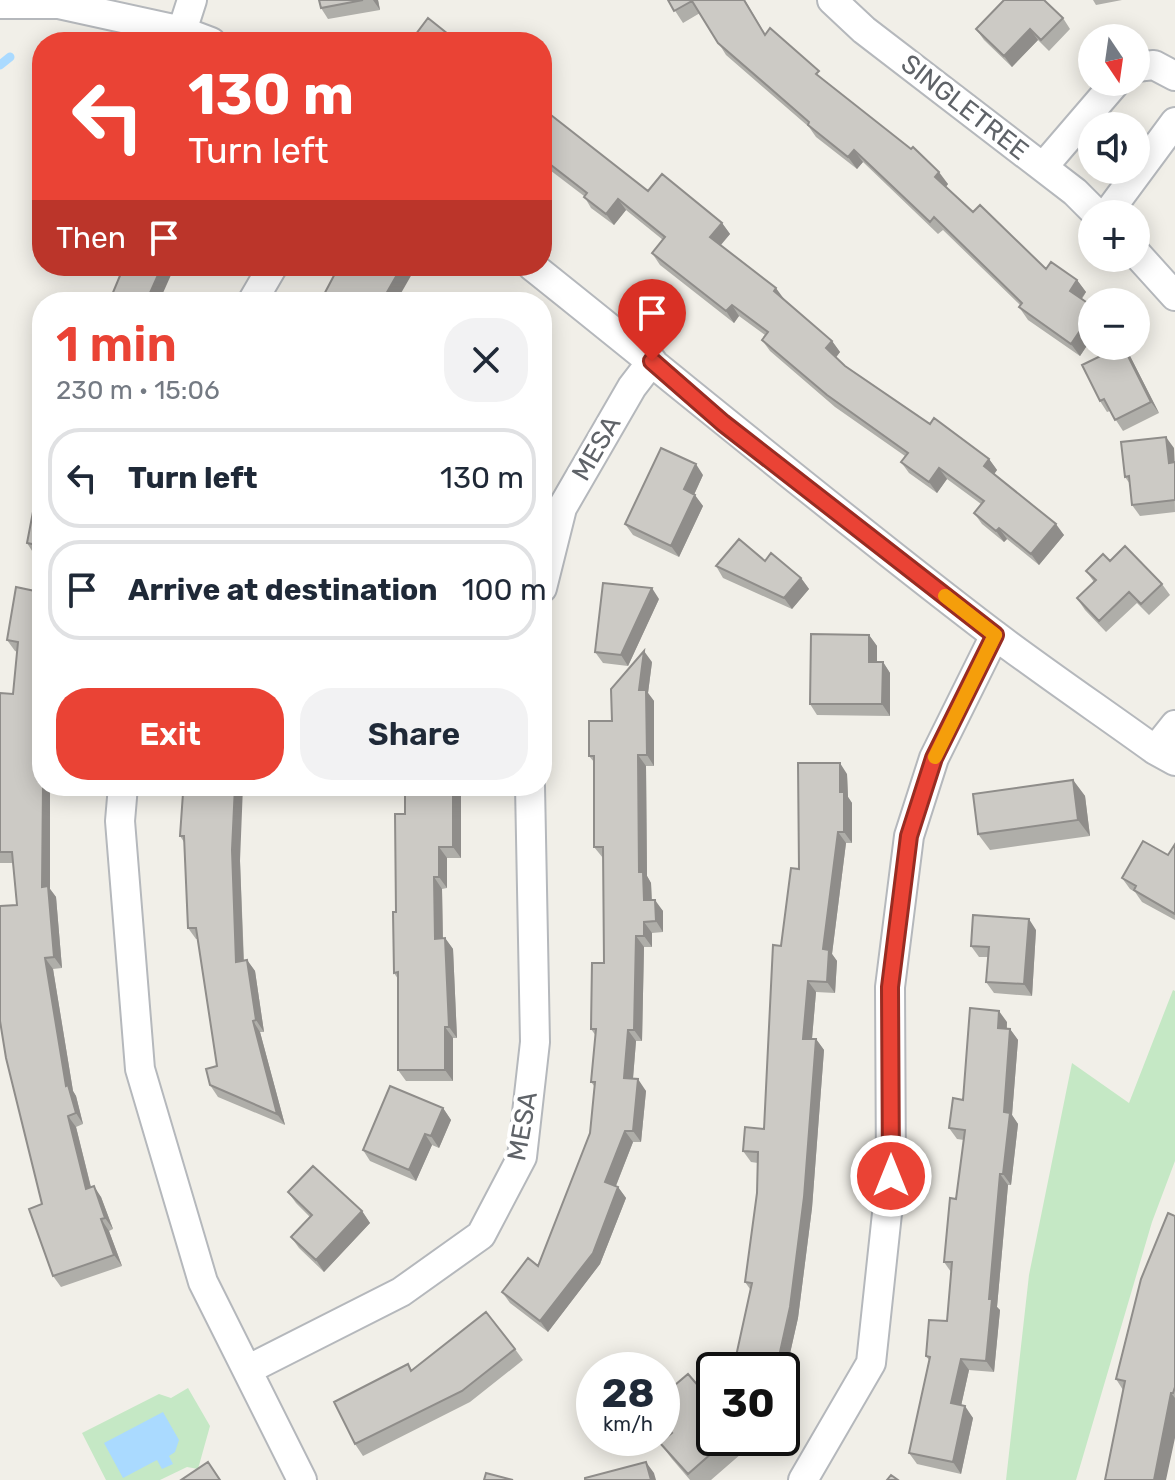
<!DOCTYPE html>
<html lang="en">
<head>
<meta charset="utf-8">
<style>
	body { margin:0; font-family:Rubik,sans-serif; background:#f2f2f3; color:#1f2937; height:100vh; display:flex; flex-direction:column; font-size:30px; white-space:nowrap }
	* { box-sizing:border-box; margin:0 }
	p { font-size:26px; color:#747a83 }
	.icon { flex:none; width:44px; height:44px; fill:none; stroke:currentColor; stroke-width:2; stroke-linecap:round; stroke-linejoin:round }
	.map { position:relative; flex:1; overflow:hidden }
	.side { position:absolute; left:32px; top:292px; width:520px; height:504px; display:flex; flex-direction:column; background:#fff; border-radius:32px; box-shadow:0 4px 20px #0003 }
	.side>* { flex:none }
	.guide { position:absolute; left:32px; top:32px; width:520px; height:244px; border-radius:32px; box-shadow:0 4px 20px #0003; background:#ea4335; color:#fff; overflow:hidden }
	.needle { width:52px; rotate:167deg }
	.controls { position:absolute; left:1078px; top:24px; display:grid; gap:16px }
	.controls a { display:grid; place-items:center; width:72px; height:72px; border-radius:50%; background:#fff; box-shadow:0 4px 20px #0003; font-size:40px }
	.speed { position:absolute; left:576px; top:1352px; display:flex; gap:16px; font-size:40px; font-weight:700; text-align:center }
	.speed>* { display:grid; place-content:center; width:104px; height:104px; border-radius:50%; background:#fff; box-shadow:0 4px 20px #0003; line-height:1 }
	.speed small { font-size:20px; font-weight:400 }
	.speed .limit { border:4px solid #111; border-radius:12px; background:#fff; color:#111 }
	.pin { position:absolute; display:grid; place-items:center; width:68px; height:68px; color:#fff; margin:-82px -34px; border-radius:50% 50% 50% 0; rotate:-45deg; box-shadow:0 0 8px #0007 }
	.pin .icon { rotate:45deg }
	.me { position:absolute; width:88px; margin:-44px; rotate:0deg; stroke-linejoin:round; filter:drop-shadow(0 0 6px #0008) }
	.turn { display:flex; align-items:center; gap:28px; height:168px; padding:0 24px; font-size:36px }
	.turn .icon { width:104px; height:104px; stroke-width:2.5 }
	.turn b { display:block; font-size:56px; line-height:68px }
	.then { display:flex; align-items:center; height:76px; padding:0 24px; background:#0003; gap:16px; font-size:30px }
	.round { display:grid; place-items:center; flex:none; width:84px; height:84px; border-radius:32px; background:#f2f2f3 }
	.overview { display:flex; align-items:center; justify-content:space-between; height:136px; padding:0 24px }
	h1 { font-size:48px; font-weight:600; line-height:60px; color:#ea4335 }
	.action { display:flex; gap:16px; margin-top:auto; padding:16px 24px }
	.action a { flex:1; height:92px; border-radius:32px; background:#ea4335; color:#fff; font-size:32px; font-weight:600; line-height:92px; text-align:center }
	.action a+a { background:#f2f2f3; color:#1f2937 }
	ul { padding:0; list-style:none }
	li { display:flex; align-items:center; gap:24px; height:100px; margin:0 16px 12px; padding:0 8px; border:4px solid #e0e1e3; border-radius:32px }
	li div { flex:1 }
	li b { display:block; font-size:30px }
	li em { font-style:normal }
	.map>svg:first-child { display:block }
	.green { fill:#c5e8c5 }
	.water { fill:#aadaff }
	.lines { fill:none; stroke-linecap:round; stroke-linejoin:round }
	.stream { stroke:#aadaff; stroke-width:9 }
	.street-casing { stroke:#b5b8bc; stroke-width:32 }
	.street { stroke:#fff; stroke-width:28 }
	.wall { fill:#afaea9 }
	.shaded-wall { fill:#8f8d8a }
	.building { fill:#cccac5; stroke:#8f8d8a; stroke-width:2 }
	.route-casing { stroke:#982c22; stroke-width:20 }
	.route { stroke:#ea4335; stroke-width:14 }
	.slow { stroke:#f59e0b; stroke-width:14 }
	.labels { text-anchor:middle; stroke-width:8; stroke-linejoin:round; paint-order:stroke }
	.street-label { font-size:26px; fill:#5f6368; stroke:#fff }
</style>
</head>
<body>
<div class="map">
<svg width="1175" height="1480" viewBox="0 0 1175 1480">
	<rect width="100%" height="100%" fill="#f1efe8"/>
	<path class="green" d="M 1173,990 L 1175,991 L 1175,1161 L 1152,1222 L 1076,1480 L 1006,1480 L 1029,1275 L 1072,1063 L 1129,1103 Z
		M 188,1388 L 210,1426 L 198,1469 L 187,1467 L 160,1480 L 106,1480 L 82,1433 L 159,1394 L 171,1398 Z"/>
	<path class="water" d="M 163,1412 L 179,1440 L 175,1452 L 169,1456 L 173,1464 L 162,1469 L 157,1460 L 123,1478 L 104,1443 Z"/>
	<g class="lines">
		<path class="stream" d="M 0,65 L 10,57"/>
		<defs>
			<path id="street" d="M 832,0 L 864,30 L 1075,192 L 1097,214
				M 0,4 L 59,4 L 182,31 L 211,42
				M 182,31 L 192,0
				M 1136,67 L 1154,65 L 1175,76
				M 1043,167 L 1116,82
				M 1107,214 L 1175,122
				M 1136,253 L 1175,296
				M 532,266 C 685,388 836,514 992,633 C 1045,673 1101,711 1155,750 L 1175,761
				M 252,302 L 273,266
				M 542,588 L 562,508 L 632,387 L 652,361
				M 1155,750 L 1175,725
				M 123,786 L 120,821 L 140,1069 L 203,1282 L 302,1480
				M 247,1370 L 401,1292 L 481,1235 L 522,1157 L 535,1042 L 530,786
				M 803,1480 L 871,1363 L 891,1176 L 890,987 L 909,836 L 934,758 L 995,635"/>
		</defs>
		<use href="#street" class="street-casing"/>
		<use href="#street" class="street"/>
	</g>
	<path class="wall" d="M 319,0 L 378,0 L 380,10 L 328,19 L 321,8 Z
		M 668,0 L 745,0 L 765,34 L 826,82 L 948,184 L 946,187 L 973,212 L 1046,269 L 1077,280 L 1086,292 L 1082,299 L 1092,306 L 1092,338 L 1080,356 L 1028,320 L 1019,307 L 1020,305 L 943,230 L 938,234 L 863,162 L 857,169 L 816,137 L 809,127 L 726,55 L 700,13 L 683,23 Z
		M 1093,0 L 1122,0 L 1096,5 Z
		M 1063,18 L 1070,29 L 1049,51 L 1038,40 L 1012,67 L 984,40 L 976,29 Z
		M 542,108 L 648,191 L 722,223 L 730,234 L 721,245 L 832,341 L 840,352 L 836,357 L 845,366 L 930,424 L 989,459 L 997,470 L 994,474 L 1064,535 L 1039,565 L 1007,539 L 1004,542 L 982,524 L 974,513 L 981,504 L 947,479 L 937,493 L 909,473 L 901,462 L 905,456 L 835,407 L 770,351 L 762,340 L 765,335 L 739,316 L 734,323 L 660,265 L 652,253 L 663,240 L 626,210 L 614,225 L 591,208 L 584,196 L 542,164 Z
		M 1130,356 L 1159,413 L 1123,431 L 1110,411 L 1107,412 L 1100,401 Z
		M 1174,448 L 1175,512 L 1140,516 L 1132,505 L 1130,484 L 1125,477 Z
		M 42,465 L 42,786 L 47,786 L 50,792 L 50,889 L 56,897 L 62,968 L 53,969 L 73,1091 L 76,1096 L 83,1124 L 76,1127 L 91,1187 L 101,1197 L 113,1229 L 109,1231 L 122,1266 L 61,1287 L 53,1276 L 42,1204 L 13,863 L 0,863 L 0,693 L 13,694 L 18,652 L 15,651 L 7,640 L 35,591 L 41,555 L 34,554 L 27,543 Z
		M 703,475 L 694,495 L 703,506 L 679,557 L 633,535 L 625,524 Z
		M 765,561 L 801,578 L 809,589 L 792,609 L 723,578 L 716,566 Z
		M 1110,561 L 1162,584 L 1170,595 L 1149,615 L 1137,603 L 1106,632 L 1085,610 L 1077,598 L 1094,582 L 1086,571 Z
		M 659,599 L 628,666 L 603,663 L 595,652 Z
		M 869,635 L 877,646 L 877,662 L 883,662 L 890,673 L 890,716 L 817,715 L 810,704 Z
		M 652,662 L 648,693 L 654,701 L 654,766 L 646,766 L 647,876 L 651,883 L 652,900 L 663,911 L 663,932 L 652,933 L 652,947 L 644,947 L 642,1041 L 636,1041 L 633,1079 L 646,1091 L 641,1142 L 633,1142 L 616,1186 L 618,1187 L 626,1198 L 600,1264 L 548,1332 L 510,1303 L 502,1292 L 538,1266 L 590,1133 L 595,1087 L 591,1082 L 596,1036 L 591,1029 L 604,963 L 603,858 L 594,847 L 594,762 L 589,756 Z
		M 847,774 L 848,797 L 852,803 L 852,843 L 846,843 L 832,954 L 837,961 L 835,993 L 816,992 L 812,1039 L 816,1039 L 824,1050 L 812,1208 L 798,1318 L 782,1389 L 782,1370 L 750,1289 L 745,1282 L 757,1193 L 758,1163 L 751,1162 L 743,1151 L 764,1129 L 781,946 L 799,869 Z
		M 1073,780 L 1085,796 L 1090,836 L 990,850 L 978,834 Z
		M 461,786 L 461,858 L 447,858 L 447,888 L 442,889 L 443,938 L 445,938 L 453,949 L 457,1038 L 453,1038 L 453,1081 L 406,1081 L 398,1070 L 398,979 L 394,973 L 396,912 L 405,814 Z
		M 193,794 L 240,861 L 244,961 L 247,960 L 255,971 L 264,1032 L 260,1032 L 285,1125 L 218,1097 L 210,1085 L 217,1066 L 198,939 L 196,939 L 188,928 L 184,842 L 180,836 Z
		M 1175,844 L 1175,920 L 1142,902 L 1135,892 L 1130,889 L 1122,878 L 1168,855 Z
		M 1036,930 L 1032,996 L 994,993 L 986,982 L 988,957 L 979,957 L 971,946 Z
		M 1007,1022 L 1007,1029 L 1010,1029 L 1018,1040 L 1012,1115 L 1018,1124 L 1011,1185 L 1008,1185 L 997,1307 L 1000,1310 L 994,1372 L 969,1370 L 961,1406 L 973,1418 L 961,1474 L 917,1464 L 909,1453 L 929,1360 L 926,1356 L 947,1321 L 951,1272 L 944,1262 L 956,1199 L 964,1140 L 957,1139 L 949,1128 L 963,1100 Z
		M 443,1108 L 451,1120 L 439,1148 L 432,1145 L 416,1181 L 370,1161 L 363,1150 Z
		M 288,1192 L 362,1211 L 370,1223 L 324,1272 L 299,1248 L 291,1237 L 310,1217 L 296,1203 Z
		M 1175,1216 L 1175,1438 L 1123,1390 L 1116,1379 Z
		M 515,1349 L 523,1360 L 470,1402 L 363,1456 L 355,1444 L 408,1364 L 412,1370 Z
		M 662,1396 L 714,1438 L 743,1438 L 749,1447 L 711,1480 L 690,1480 L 672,1459 L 660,1443 L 670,1434 L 662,1425 Z"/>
	<path class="shaded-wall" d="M 373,0 L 378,0 L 380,10 Z
		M 1030,29 L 1038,40 L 1012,67 L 1004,56 Z
		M 854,150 L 863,162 L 857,169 L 848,157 Z
		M 939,172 L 948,184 L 944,189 L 935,177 Z
		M 618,199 L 626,210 L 614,225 L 606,214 Z
		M 722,223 L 730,234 L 718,248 L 710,237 Z
		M 162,266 L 175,266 L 159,302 L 146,302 Z
		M 402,266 L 416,267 L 396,302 L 383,302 L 382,301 Z
		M 1077,280 L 1086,292 L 1078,303 L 1070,291 Z
		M 776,288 L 784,299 L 781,302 L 774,291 Z
		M 732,305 L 739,316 L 734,323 L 726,311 Z
		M 1092,313 L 1092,338 L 1080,356 L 1071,344 Z
		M 832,341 L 840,352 L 834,360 L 826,348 Z
		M 1123,346 L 1130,356 L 1159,413 L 1151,402 Z
		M 1166,437 L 1174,448 L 1175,471 L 1169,463 Z
		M 989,459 L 997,470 L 992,477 L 984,466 Z
		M 696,464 L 703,475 L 691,501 L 684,489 Z
		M 939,468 L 947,479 L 937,493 L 929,482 Z
		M 695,495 L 703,506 L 679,557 L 671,546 Z
		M 1056,524 L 1064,535 L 1039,565 L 1031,554 Z
		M 999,528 L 1007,539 L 1004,542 L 996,531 Z
		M 801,578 L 809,589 L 792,609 L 784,598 Z
		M 652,588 L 659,599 L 628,666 L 621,655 Z
		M 869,635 L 877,646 L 877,673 L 869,662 Z
		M 644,651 L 652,662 L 648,693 L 654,701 L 654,766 L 647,755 L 639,690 Z
		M 883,662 L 890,673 L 890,716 L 882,704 Z
		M 42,738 L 42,786 L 38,781 Z
		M 638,755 L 646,766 L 647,876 L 651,883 L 652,911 L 644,900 L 639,872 Z
		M 840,763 L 847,774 L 848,797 L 852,803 L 852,843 L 844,832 L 840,792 Z
		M 1073,780 L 1085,796 L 1090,836 L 1078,820 Z
		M 42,786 L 47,786 L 50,792 L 50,889 L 56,897 L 62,968 L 54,957 L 42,887 Z
		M 235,786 L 243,786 L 240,861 L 244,973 L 236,962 L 232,850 Z
		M 453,786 L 461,786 L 461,858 L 453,847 Z
		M 838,832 L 846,843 L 832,954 L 837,961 L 835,993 L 827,982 L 823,949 Z
		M 439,847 L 447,858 L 447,888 L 439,877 Z
		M 434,877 L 442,889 L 443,950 L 435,939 Z
		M 655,900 L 663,911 L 663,932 L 656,921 Z
		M 1029,919 L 1036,930 L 1032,996 L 1024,984 Z
		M 644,922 L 652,933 L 652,947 L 644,936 Z
		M 636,936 L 644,947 L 642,1041 L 634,1030 Z
		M 445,938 L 453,949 L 457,1038 L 449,1027 Z
		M 45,958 L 53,969 L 73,1091 L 76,1096 L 83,1124 L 76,1113 L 66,1086 Z
		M 247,960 L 255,971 L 264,1032 L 256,1020 Z
		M 808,981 L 816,992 L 811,1050 L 803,1039 Z
		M 999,1011 L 1007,1022 L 1006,1039 L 998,1028 Z
		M 253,1021 L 260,1032 L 285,1125 L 277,1114 Z
		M 445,1027 L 453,1038 L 453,1081 L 445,1070 Z
		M 1010,1029 L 1018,1040 L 1012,1115 L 1018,1124 L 1011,1185 L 1003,1174 L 1004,1112 Z
		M 628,1030 L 636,1041 L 632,1090 L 624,1078 Z
		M 816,1039 L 824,1050 L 812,1208 L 798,1318 L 782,1389 L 782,1370 L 776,1370 Z
		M 638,1079 L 646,1091 L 641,1142 L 633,1131 Z
		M 443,1108 L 451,1120 L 439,1148 L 431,1136 Z
		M 68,1116 L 76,1127 L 94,1200 L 86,1189 Z
		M 625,1131 L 633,1142 L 613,1193 L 605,1182 Z
		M 425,1134 L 432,1145 L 416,1181 L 409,1170 Z
		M 1000,1174 L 1008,1185 L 997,1307 L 1000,1310 L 994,1372 L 986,1361 L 989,1299 Z
		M 94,1186 L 101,1197 L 113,1229 L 105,1218 Z
		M 618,1187 L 626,1198 L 600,1264 L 548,1332 L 540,1321 Z
		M 362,1211 L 370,1223 L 324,1272 L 316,1260 Z
		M 101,1219 L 109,1231 L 122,1266 L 114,1255 Z
		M 961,1359 L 969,1370 L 959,1415 L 951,1403 Z
		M 1171,1393 L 1175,1398 L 1175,1438 L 1166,1480 L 1154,1480 Z
		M 965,1406 L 973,1418 L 961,1474 L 953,1462 Z
		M 646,1462 L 654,1473 L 656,1480 L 651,1480 Z"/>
	<path class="building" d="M 319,0 L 363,0 L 321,8 Z
		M 668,0 L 744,0 L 765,35 L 770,28 L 819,71 L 816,74 L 911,149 L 913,147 L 939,172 L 935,177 L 973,212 L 980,205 L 1046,269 L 1051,262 L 1077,280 L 1070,291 L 1092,306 L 1092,313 L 1071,344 L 1019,307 L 1022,303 L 934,217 L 930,222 L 854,150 L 848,157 L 808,125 L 809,122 L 718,43 L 692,1 L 674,11 Z
		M 1004,0 L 1044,0 L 1063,18 L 1041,40 L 1030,29 L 1004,56 L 976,29 Z
		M 428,18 L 458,42 L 410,42 Z
		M 542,108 L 648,191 L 662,174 L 722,223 L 710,237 L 776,288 L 774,291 L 832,341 L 826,348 L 845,366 L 930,424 L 934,418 L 989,459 L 984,466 L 1056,524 L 1031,554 L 999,528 L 996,531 L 974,513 L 984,501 L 939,468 L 929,482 L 901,462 L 908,453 L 827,395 L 762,340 L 768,332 L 732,305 L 726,311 L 652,253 L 665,237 L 618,199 L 606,214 L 584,197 L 587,193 L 542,158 Z
		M 124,266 L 162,266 L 146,302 L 109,302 Z
		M 339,266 L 402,266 L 382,301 L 374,296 L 371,302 L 320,302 Z
		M 1121,346 L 1123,346 L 1151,402 L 1115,420 L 1104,399 L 1100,401 L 1082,365 Z
		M 1166,437 L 1169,463 L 1175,462 L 1175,500 L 1132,505 L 1129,476 L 1125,477 L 1121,442 Z
		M 661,448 L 696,464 L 684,489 L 695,495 L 671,546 L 625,524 Z
		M 42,465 L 42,546 L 27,543 Z
		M 739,539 L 765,561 L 771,553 L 801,578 L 784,598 L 716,566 Z
		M 1125,546 L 1162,584 L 1141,604 L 1129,592 L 1099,621 L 1077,598 L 1096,580 L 1086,571 L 1103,554 L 1110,561 Z
		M 42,549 L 42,738 L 38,781 L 42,781 L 43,786 L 42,887 L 48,886 L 54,957 L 45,958 L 66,1086 L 68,1085 L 76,1113 L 68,1116 L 86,1189 L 94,1186 L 105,1218 L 101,1219 L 114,1255 L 53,1276 L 29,1209 L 42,1204 L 6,1058 L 0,1021 L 0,906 L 17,905 L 12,852 L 0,852 L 0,693 L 13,694 L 18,642 L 7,640 L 16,587 L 35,591 Z
		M 603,583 L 652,588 L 621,655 L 595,652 Z
		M 811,634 L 869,635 L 869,662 L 883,662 L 882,704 L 810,704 Z
		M 644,651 L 639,690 L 646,690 L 647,755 L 638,755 L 639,872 L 643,872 L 644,900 L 655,900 L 656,921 L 644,922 L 644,936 L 636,936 L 634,1030 L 628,1030 L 624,1078 L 638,1079 L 633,1131 L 625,1131 L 605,1182 L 618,1187 L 593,1253 L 540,1321 L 502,1292 L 528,1258 L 538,1266 L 590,1133 L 595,1082 L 591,1082 L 596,1029 L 591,1029 L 592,963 L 604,963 L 603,847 L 594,847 L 594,756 L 589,756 L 589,721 L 612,721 L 611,689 Z
		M 798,763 L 840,763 L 840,792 L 844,792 L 844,832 L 838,832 L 823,949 L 829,950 L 827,982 L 808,981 L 803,1039 L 816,1039 L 804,1197 L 790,1307 L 776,1370 L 733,1370 L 752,1283 L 745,1282 L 757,1193 L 758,1152 L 743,1151 L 745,1127 L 764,1129 L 773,945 L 781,946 L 791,868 L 799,869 Z
		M 1073,780 L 1078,820 L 978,834 L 973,794 Z
		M 193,786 L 235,786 L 232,850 L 236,962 L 247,960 L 256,1020 L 253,1021 L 277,1114 L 210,1085 L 206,1069 L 217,1066 L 196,928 L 188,928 L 184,836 L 180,836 L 183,793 L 193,794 Z
		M 405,786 L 453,786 L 453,847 L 439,847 L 439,877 L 434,877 L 435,939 L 445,938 L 449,1027 L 445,1027 L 445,1070 L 398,1070 L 398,972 L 394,973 L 393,912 L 396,912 L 395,814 L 405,814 Z
		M 1143,841 L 1168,855 L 1175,844 L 1175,914 L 1134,890 L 1136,886 L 1122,878 Z
		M 973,915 L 1029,919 L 1024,984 L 986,982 L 989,947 L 971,946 Z
		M 970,1008 L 999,1011 L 998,1028 L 1010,1029 L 1004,1112 L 1010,1113 L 1003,1174 L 1000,1174 L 989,1299 L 992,1299 L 986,1361 L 961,1359 L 951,1403 L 965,1406 L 953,1462 L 909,1453 L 930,1357 L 926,1356 L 929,1320 L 947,1321 L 952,1262 L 944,1262 L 950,1198 L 956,1199 L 965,1130 L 949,1128 L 953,1098 L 963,1100 Z
		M 390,1086 L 443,1108 L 431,1136 L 425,1134 L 409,1170 L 363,1150 Z
		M 313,1166 L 362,1211 L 316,1260 L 291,1237 L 312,1215 L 288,1192 Z
		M 1168,1213 L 1175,1216 L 1175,1387 L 1173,1393 L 1171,1393 L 1154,1480 L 1105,1480 L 1125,1381 L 1116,1379 L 1141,1279 Z
		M 486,1312 L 515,1349 L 462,1391 L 355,1444 L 334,1402 L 408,1364 L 411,1371 Z
		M 688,1374 L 714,1404 L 714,1438 L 729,1438 L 688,1474 L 660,1443 L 672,1433 L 662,1422 L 662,1396 Z
		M 208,1462 L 220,1480 L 181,1480 Z
		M 646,1462 L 651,1480 L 585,1480 L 585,1478 Z
		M 486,1473 L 513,1480 L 484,1480 Z
		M 891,1475 L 898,1480 L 887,1480 Z"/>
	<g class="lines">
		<defs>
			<path id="route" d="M 652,361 L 723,423 L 995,635 L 934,758 L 909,836 L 890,987 L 891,1176"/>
		</defs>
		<use href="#route" class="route-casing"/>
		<use href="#route" class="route"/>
		<path class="slow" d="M 935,757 L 995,635 L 945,596"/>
	</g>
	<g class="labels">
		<g class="street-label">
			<text transform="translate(965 107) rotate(38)" y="9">SINGLETREE</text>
			<text transform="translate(596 448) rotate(-60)" y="9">MESA</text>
			<text transform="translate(522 1126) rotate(-80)" y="9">MESA</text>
		</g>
	</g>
</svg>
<div class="controls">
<a><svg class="needle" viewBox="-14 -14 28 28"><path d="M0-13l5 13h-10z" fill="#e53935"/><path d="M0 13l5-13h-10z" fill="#747a83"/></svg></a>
<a><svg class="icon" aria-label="sound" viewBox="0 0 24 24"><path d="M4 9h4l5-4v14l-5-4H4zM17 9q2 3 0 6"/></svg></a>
<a>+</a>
<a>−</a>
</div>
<div class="speed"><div>28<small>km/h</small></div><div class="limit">30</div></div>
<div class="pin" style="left:652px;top:361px;background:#d93025"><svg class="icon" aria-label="arrive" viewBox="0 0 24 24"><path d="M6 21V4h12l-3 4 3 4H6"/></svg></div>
<svg class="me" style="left:891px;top:1176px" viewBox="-20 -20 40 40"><circle r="17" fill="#ea4335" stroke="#fff" stroke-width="3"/><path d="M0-11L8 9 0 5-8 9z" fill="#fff"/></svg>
<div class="guide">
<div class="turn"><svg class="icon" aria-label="left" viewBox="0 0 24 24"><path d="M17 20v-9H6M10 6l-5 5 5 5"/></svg><div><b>130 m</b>Turn left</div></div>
<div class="then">Then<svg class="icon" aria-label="arrive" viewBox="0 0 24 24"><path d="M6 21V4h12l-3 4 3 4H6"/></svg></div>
</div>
<section class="side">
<div class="overview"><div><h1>1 min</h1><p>230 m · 15:06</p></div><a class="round"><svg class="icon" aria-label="close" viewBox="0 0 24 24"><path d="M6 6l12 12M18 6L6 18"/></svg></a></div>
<ul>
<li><svg class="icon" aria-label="left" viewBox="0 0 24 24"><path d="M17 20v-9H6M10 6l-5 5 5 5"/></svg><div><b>Turn left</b></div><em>130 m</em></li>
<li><svg class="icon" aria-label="arrive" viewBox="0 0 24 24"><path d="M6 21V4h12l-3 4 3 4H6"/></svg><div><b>Arrive at destination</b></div><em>100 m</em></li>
</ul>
<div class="action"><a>Exit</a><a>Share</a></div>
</section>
</div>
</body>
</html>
